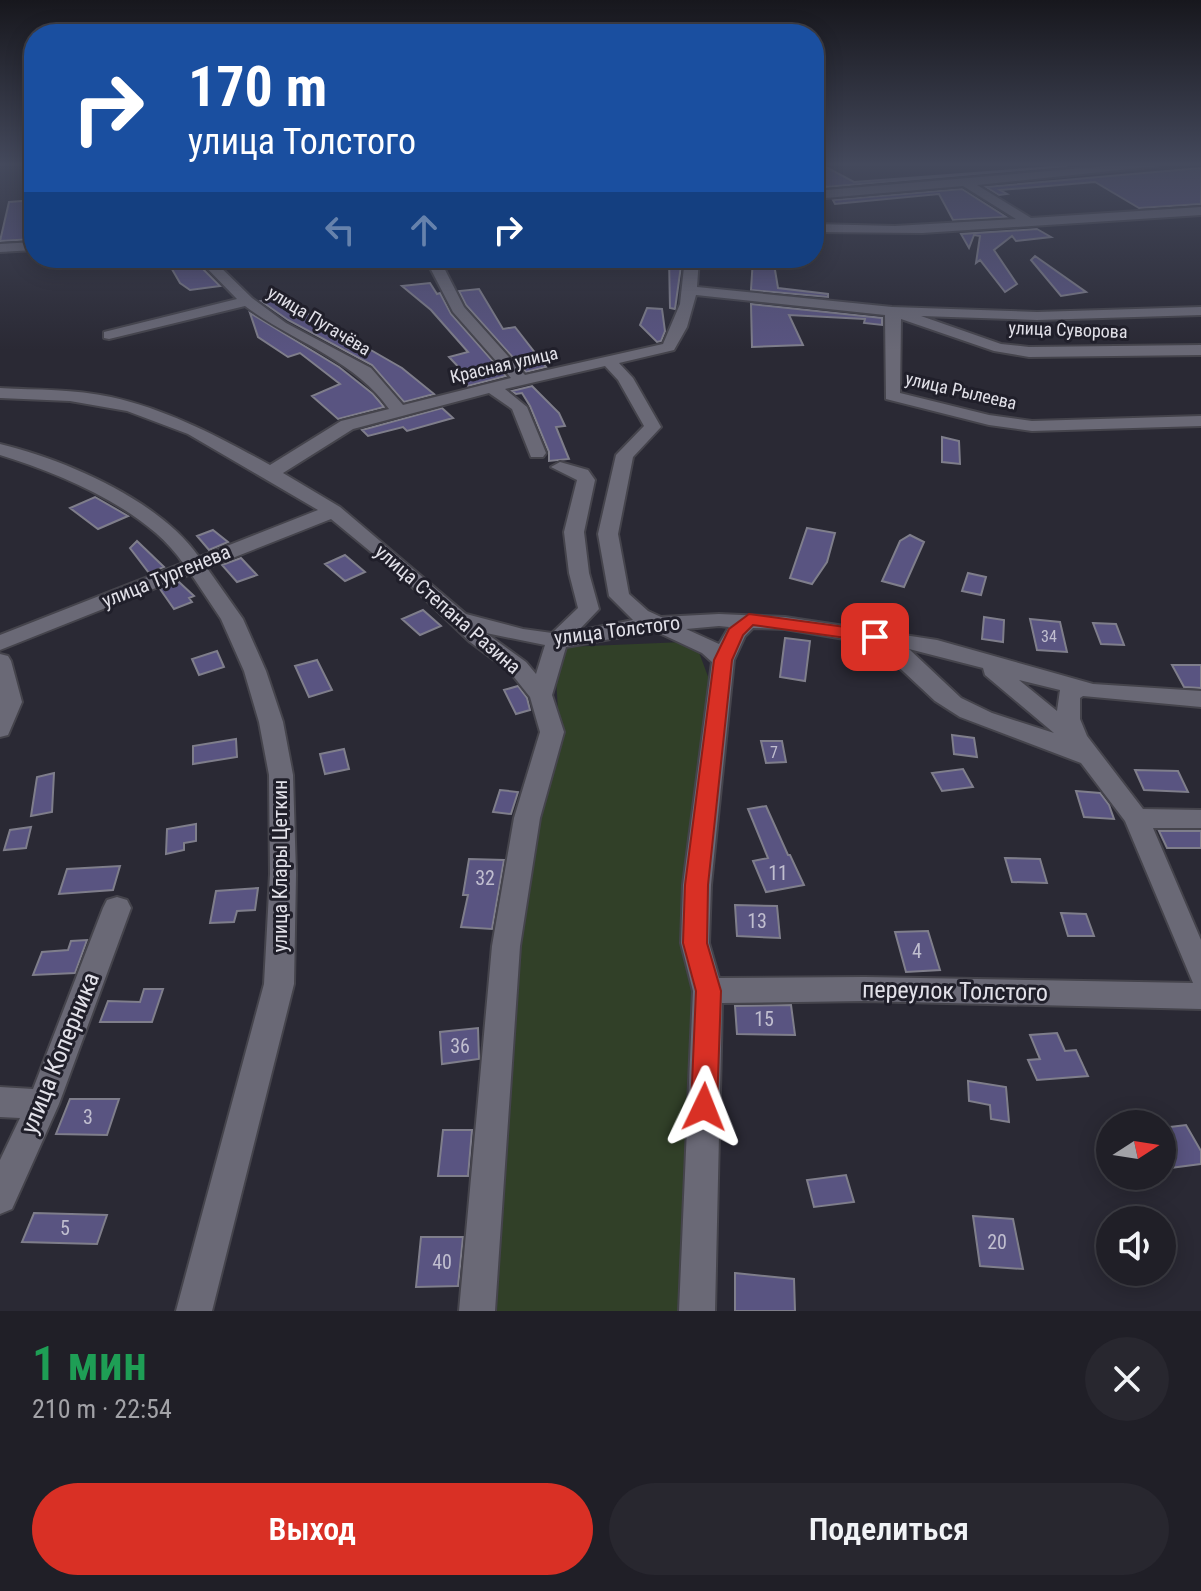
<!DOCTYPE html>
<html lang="ru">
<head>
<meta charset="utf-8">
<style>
	body { margin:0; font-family:"Roboto Condensed",sans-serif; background:#28272f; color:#f1f3f6; height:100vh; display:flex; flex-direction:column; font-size:30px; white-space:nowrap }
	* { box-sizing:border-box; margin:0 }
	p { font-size:26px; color:#a2a2a7 }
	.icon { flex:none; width:44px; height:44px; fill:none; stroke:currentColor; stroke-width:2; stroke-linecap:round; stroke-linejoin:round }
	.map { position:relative; height:1311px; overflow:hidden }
	.sheet { display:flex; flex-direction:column; background:#201f27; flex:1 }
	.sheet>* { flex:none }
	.top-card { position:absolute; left:24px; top:24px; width:800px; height:244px; border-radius:32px; box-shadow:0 4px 20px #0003,0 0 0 2px #3d3d44; background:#1a4fa0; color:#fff; overflow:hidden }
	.needle { width:52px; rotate:78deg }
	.tools { position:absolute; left:1096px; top:1110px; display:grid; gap:16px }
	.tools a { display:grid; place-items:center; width:80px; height:80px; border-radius:50%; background:#201f27; box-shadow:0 4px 20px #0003,0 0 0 2px #3d3d44; font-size:40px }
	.pin { position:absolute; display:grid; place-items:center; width:68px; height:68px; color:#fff; margin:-34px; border-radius:16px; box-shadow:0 4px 12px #0006 }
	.me { position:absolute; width:88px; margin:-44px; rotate:2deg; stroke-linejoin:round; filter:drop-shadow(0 0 6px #0008) }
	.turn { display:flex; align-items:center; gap:28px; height:168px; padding:0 32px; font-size:36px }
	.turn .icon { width:104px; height:104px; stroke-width:2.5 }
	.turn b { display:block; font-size:56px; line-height:68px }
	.lanes { display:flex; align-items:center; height:76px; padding:0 32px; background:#0003; justify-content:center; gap:40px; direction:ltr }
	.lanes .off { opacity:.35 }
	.round { display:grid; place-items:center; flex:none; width:84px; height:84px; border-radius:42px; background:#28272f }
	.overview { display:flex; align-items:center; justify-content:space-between; height:136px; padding:0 32px }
	h1 { font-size:48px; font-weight:600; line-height:60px; color:#1e9e55 }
	.button { display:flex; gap:16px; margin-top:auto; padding:16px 32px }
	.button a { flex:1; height:92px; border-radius:48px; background:#d93025; color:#fff; font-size:32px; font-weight:600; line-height:92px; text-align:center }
	.button a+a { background:#28272f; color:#f1f3f6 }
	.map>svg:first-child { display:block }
	.green { fill:#314028 }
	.building { fill:#595481; stroke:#7f7e8b; stroke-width:2 }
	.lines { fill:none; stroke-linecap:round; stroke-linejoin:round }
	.minor-casing { stroke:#45444c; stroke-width:4 }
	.minor { fill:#6a6976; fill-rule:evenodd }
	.route { fill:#d93025; stroke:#8d1f18; stroke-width:2 }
	.labels { text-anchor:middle; stroke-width:6; stroke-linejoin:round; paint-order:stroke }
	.number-label { font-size:16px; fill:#c0becf }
	.far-street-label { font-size:18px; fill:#e2e1e9; stroke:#201f2a }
	.street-label { font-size:20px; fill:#e2e1e9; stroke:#201f2a }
	.near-number-label { font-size:20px; fill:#c0becf }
	.near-street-label { font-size:24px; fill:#e2e1e9; stroke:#201f2a }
</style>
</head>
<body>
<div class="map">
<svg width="1201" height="1311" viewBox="0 0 1201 1311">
	<rect width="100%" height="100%" fill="#2a2934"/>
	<path class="green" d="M 684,642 L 697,647 L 713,690 L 699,990 L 678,1311 L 492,1311 L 504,1062 L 527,875 L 560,742 L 556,678 L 566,647 Z"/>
	<path class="building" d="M 814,166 L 824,166 L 854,182 L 1067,166 L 826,187 Z
		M 1201,168 L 1201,204 L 1139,208 L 1095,182 L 1000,190 L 1007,194 L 999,195 L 986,187 Z
		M 962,189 L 1006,217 L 953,220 L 939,194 L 835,204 L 833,200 Z
		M 34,200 L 34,239 L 0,241 L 9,202 Z
		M 1037,229 L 1051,237 L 1016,241 L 1012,236 L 994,250 L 1017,284 L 1005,292 L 980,260 L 976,263 L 980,236 L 974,235 L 969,248 L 961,234 Z
		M 1035,256 L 1086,292 L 1061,296 L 1031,260 Z
		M 669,258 L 682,259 L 675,309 L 670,308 Z
		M 753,258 L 773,258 L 778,288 L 828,294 L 828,297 L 751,290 Z
		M 191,260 L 197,269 L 202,268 L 220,286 L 190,290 L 180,283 L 169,264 Z
		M 430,283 L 437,294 L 440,293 L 451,314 L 506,376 L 468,386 L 458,379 L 468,377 L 449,357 L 468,352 L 431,310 L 402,286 Z
		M 479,289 L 503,329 L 515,327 L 546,367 L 526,372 L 466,305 L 459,291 Z
		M 283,296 L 303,311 L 402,368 L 434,394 L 404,402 L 372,365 L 288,320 L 261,301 Z
		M 751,304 L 882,318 L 882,325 L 864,323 L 865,319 L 789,315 L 803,345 L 752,347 Z
		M 647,308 L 662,309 L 665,331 L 661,341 L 657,342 L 640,325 Z
		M 250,313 L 339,367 L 373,394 L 384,407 L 338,419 L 312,396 L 340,384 L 300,353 L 288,357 L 258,337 Z
		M 532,386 L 559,413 L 565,426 L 556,427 L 569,459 L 549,461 L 549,452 L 530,406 L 522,393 L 516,394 L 512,391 Z
		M 442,408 L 453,418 L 407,431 L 403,427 L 368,436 L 362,430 Z
		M 942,437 L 959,441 L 960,464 L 942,462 Z
		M 95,497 L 128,516 L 98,529 L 70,508 Z
		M 807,528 L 835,533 L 827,562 L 812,584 L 790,578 Z
		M 213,530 L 228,542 L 209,550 L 197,536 Z
		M 910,535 L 924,542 L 904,587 L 882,581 L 900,541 Z
		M 137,541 L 164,567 L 149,573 L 130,548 Z
		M 345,555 L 365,572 L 345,581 L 325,564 Z
		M 241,558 L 257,575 L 237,582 L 222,565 Z
		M 968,573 L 986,577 L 981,595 L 962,591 Z
		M 179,582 L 194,596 L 189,598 L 192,602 L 174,609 L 160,589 Z
		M 423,610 L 441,626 L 420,635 L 402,619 Z
		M 984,617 L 1004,620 L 1003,642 L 982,639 Z
		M 1030,619 L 1060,622 L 1067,652 L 1037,650 Z
		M 1093,623 L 1116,624 L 1124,645 L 1101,644 Z
		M 785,638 L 810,641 L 805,681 L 780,677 Z
		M 217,651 L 224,667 L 199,675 L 192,659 Z
		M 317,660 L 332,690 L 309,697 L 295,666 Z
		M 1172,665 L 1201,665 L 1201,688 L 1184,687 Z
		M 518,686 L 527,698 L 530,710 L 516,714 L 504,690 Z
		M 952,735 L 974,738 L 977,757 L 954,754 Z
		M 236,739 L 237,757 L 193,764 L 193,746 Z
		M 761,741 L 782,741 L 786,762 L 766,763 Z
		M 344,749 L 349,769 L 325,774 L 320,754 Z
		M 963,769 L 973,787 L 942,791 L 932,773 Z
		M 1135,770 L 1178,771 L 1188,792 L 1144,790 Z
		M 54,773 L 52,812 L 31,816 L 37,777 Z
		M 500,790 L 518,792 L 511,814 L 493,812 Z
		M 1076,791 L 1100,793 L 1109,805 L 1114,819 L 1084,817 Z
		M 766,806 L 788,855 L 790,855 L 804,885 L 766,892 L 753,861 L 768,858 L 748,809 Z
		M 196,824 L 196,841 L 184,843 L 184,850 L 166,854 L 167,829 Z
		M 31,827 L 26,848 L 4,850 L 10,830 Z
		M 1159,831 L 1201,831 L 1201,848 L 1167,848 Z
		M 1005,858 L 1040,859 L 1047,883 L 1012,882 Z
		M 469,859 L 504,860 L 492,929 L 461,927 L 468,895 L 463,895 Z
		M 120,866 L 113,890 L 59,894 L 67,869 Z
		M 258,888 L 255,910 L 237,911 L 234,922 L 210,923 L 216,891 Z
		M 735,905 L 777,906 L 780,938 L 737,936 Z
		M 1061,913 L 1086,914 L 1094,936 L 1068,936 Z
		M 928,931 L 940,970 L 906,972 L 895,932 Z
		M 87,940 L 75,973 L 33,975 L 42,952 L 68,950 L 71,941 Z
		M 144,989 L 163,989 L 152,1022 L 100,1022 L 108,1001 L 140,1002 Z
		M 791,1005 L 795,1035 L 737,1034 L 735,1006 Z
		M 478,1028 L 479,1059 L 442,1064 L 440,1032 Z
		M 1057,1033 L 1065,1051 L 1076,1050 L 1088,1076 L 1037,1080 L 1028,1060 L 1040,1059 L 1030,1035 Z
		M 968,1081 L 1006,1087 L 1009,1122 L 991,1119 L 990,1105 L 969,1101 Z
		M 70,1099 L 119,1099 L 107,1135 L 56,1134 Z
		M 1186,1125 L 1201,1151 L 1201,1164 L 1162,1169 L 1162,1128 Z
		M 443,1130 L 472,1130 L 468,1176 L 438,1176 Z
		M 846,1175 L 854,1202 L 814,1207 L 807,1180 Z
		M 34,1213 L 107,1215 L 97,1244 L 22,1242 Z
		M 973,1216 L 1013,1219 L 1023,1269 L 980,1266 Z
		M 421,1237 L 463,1237 L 458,1286 L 416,1287 Z
		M 735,1273 L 794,1279 L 795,1311 L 735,1311 Z"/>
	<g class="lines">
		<defs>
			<path id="minor" d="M 1108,166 L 1158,166 L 977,185 L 1031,218 L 1201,207 L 1201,215 L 922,233 L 814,232 L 814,224 L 895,226 L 1016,219 L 963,186 L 814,199 L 814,191 Z
				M 34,242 L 34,250 L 0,252 L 0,244 Z
				M 197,258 L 211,258 L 252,298 L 286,323 L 371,368 L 403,405 L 511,378 L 453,312 L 425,258 L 439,258 L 464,307 L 525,375 L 663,344 L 680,304 L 685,258 L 699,258 L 697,287 L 892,307 L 1037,312 L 1201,307 L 1201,315 L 1037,320 L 921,316 L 1001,344 L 1029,347 L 1201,345 L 1201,355 L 1029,357 L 994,351 L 901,319 L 900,393 L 989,415 L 1032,421 L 1201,416 L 1201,426 L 1032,431 L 989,425 L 886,399 L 885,315 L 696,295 L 687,327 L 674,350 L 619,363 L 633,378 L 661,427 L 633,457 L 618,534 L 629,594 L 648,611 L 661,617 L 719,614 L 785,617 L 937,640 L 1093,684 L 1201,691 L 1201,707 L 1083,696 L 1080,698 L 1080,719 L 1087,736 L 1143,809 L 1201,810 L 1201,828 L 1153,828 L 1201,940 L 1201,1009 L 865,1001 L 722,1003 L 715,1311 L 679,1311 L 693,991 L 681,943 L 683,885 L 712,662 L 702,653 L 655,631 L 566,647 L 552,695 L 564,732 L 540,818 L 520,946 L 495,1311 L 459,1311 L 492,946 L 514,818 L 540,732 L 530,697 L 510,672 L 470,642 L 405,580 L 331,519 L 207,568 L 243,619 L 266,671 L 283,722 L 293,775 L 296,874 L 294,984 L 212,1311 L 176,1311 L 264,984 L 270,874 L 269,775 L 259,722 L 244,671 L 221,619 L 191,574 L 0,650 L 0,635 L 183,563 C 146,509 61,474 0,455 L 0,444 C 66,460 159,500 199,557 L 318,510 L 188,434 L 127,411 L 70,401 L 0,398 L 0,388 C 37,390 75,389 111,397 C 169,410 219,437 270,465 L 341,421 L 389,409 C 355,360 292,341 245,306 L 109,339 L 104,338 L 104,332 L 237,299 ZM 605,366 L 618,380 L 644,426 L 616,455 L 598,534 L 609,596 L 633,620 L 578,631 L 599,609 L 589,573 L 584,532 L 595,480 L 588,470 L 560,462 L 551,467 L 577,480 L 564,532 L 569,573 L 578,608 L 552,633 L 523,629 L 466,614 L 340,507 L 283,473 L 353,429 L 489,393 L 512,409 L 531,457 L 543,457 L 546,453 L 527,407 L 505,389 ZM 719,626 L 729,627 L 719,644 L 686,629 ZM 753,628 L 785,629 L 874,644 L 935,701 L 960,717 L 1081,763 L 1125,821 L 1193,983 L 865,977 L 719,978 L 709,943 L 711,885 L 734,660 L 745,636 ZM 486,633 L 545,645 L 536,674 L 526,662 ZM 909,649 L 983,668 L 985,675 L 1054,733 L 992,713 L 961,698 ZM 1019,680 L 1060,690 L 1057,711 Z
				M 0,654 L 8,656 L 11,661 L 22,702 L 8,735 L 0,737 Z
				M 117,897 L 127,900 L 131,908 L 59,1104 L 12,1209 L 0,1214 L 0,1160 L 20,1118 L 0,1117 L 0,1087 L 33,1089 L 103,908 L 107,900 Z"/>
		</defs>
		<use href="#minor" class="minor-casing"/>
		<use href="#minor" class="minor"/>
	</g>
	<linearGradient id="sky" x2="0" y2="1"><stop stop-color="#17171d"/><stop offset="0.47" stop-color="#44495c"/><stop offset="1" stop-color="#44495c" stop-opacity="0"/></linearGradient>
	<rect width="1201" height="350" fill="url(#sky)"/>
	<path class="route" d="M 749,614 L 875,631 L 884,637 L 875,642 L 753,625 L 743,635 L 732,660 L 708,885 L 707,943 L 721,991 L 717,1107 L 714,1116 L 704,1119 L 695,1116 L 691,1107 L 696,991 L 683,943 L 685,885 L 714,660 L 729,629 Z"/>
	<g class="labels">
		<g class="number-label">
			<text x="1049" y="642">34</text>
			<text x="774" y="758">7</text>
		</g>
		<g class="far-street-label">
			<text transform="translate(319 321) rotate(31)" y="6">улица Пугачёва</text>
			<text transform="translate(1068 330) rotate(2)" y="6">улица Суворова</text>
			<text transform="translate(504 365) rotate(-13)" y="6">Красная улица</text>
			<text transform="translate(961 391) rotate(13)" y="6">улица Рылеева</text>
		</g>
		<g class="street-label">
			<text transform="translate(166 576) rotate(-22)" y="7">улица Тургенева</text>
			<text transform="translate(448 609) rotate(41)" y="7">улица Степана Разина</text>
			<text transform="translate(617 630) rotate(-7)" y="7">улица Толстого</text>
			<text transform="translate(280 866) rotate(-90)" y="7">улица Клары Цеткин</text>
		</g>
		<g class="near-number-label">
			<text x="778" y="880">11</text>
			<text x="485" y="885">32</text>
			<text x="757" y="928">13</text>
			<text x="917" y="958">4</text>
			<text x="764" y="1026">15</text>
			<text x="460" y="1053">36</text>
			<text x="88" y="1124">3</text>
			<text x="65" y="1235">5</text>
			<text x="997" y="1249">20</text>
			<text x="442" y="1269">40</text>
		</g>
		<g class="near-street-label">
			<text transform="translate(955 991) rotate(1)" y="8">переулок Толстого</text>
			<text transform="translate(60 1053) rotate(-68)" y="8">улица Коперника</text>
		</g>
	</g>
</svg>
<div class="tools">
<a><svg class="needle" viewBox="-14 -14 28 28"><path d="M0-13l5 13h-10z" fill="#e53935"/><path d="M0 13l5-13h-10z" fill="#a2a2a7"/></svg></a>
<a><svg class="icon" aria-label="sound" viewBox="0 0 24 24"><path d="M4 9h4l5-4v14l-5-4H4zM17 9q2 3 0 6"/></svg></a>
</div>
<div class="pin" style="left:875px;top:637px;background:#d93025"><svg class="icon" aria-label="arrive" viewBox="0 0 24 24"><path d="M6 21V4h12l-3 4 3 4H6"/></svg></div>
<svg class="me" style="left:704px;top:1107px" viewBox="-20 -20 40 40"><path d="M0-17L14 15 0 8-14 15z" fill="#d93025" stroke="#fff" stroke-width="4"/></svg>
<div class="top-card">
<div class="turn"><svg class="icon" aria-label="right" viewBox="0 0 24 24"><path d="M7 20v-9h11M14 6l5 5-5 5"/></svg><div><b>170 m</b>улица Толстого</div></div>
<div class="lanes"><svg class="icon off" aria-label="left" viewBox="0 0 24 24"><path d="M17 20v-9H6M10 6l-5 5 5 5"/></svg><svg class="icon off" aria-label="ahead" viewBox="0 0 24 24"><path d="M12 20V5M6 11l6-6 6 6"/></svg><svg class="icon" aria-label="right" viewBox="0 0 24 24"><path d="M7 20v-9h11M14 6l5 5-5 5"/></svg></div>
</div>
</div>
<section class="sheet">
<div class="overview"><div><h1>1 мин</h1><p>210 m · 22:54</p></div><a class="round"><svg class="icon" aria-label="close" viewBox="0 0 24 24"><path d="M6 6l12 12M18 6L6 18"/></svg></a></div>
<div class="button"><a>Выход</a><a>Поделиться</a></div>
</section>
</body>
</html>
